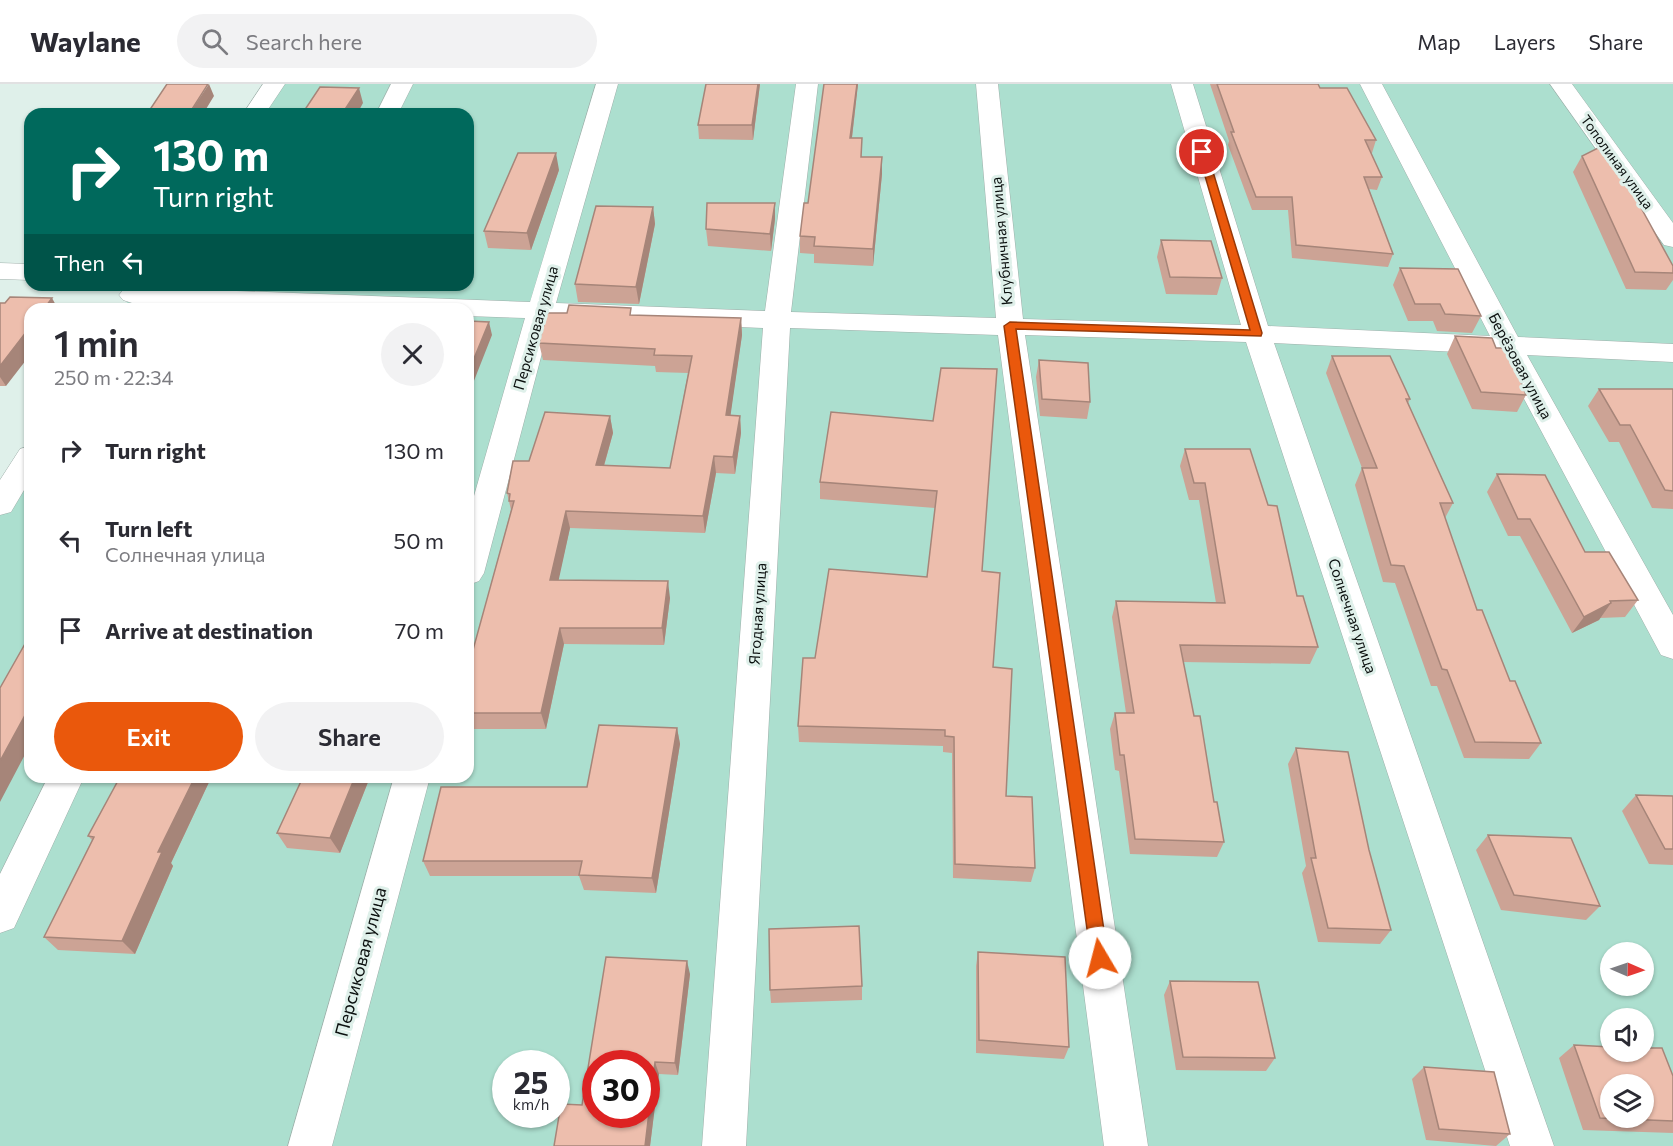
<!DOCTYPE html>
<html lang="en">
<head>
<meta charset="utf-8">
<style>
	body { margin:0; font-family:Commissioner,sans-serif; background:#f2f2f3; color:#2b2b33; height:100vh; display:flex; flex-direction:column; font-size:22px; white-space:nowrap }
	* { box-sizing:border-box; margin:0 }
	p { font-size:20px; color:#7c7c81 }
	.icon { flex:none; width:33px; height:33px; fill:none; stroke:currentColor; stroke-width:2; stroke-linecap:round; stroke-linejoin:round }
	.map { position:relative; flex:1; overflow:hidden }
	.drawer { position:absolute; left:24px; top:219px; width:450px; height:480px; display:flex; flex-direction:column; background:#fff; border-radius:18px; box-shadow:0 2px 4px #0004 }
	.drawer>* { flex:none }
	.banner { position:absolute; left:24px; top:24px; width:450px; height:183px; border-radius:18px; box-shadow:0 2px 4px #0004; background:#00695c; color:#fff; overflow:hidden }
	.needle { width:39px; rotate:92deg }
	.tools { position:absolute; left:1600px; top:858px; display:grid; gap:12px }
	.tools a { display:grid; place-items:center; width:54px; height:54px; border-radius:50%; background:#fff; box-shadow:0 2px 4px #0004; font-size:30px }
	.speed { position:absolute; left:492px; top:966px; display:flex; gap:12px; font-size:30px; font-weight:700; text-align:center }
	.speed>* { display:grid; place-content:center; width:78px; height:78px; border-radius:50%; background:#fff; box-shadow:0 2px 4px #0004; line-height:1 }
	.speed small { font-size:15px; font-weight:400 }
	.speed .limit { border:9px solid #d22; background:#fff; color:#111 }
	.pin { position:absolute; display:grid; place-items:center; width:51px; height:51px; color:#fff; margin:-26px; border:3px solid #fff; border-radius:50%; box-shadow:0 2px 6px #0007 }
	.me { position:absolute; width:66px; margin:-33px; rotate:352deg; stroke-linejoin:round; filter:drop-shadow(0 0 4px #0008) }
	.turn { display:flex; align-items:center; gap:21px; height:126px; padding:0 30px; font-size:27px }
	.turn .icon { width:78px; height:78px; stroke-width:2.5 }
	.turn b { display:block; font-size:42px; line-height:51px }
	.then { display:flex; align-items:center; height:57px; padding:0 30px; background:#0003; gap:12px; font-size:22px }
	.round { display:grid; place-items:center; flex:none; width:63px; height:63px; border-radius:32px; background:#f2f2f3 }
	.head { display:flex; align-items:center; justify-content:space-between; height:102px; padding:0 30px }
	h1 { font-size:36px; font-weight:600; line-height:45px }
	.button { display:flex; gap:12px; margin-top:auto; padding:12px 30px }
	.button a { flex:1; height:69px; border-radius:36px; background:#ea580c; color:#fff; font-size:24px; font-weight:600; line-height:69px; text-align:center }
	.button a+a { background:#f2f2f3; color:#2b2b33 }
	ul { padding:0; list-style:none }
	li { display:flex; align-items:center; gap:18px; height:90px; padding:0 30px }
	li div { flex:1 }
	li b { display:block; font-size:22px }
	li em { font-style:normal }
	header { display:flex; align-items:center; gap:36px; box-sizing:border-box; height:84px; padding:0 30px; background:#fff; border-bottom:2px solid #e1e1e2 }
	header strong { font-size:28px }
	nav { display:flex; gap:33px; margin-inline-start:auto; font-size:21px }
	.search { width:420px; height:54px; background:#f2f2f3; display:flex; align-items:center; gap:15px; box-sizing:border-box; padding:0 21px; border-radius:33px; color:#7c7c81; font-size:22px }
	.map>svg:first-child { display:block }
	.green { fill:#acdfcf; fill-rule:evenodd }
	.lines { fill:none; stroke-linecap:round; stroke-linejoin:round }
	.minor-casing { stroke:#9fafaa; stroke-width:1 }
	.minor { fill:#fff; fill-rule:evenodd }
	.wall { fill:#cca395 }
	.shaded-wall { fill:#a68579 }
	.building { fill:#edbead; stroke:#a68579; stroke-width:1.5; fill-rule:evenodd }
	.route { fill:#ea580c; stroke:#983908; stroke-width:1.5 }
	.labels { text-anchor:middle; stroke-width:6; stroke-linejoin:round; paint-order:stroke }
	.far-street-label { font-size:14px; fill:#0b100f; stroke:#dff0ea }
	.street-label { font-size:15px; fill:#0b100f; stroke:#dff0ea }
	.near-street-label { font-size:18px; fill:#0b100f; stroke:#dff0ea }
</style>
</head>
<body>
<header>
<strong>Waylane</strong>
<div class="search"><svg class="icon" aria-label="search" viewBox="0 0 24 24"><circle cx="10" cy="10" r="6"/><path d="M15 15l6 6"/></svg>Search here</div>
<nav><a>Map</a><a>Layers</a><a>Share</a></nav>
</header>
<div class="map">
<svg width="1673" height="1062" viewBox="0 0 1673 1062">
	<rect width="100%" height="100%" fill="#dff0ea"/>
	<path class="green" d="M 274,0 L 1673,0 L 1673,1062 L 0,1062 L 0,420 L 30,372 L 30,693 L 468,693 L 468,225 L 123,225 L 138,201 L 468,201 L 468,30 L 254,30 ZM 1611,868 L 1644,868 L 1644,902 L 1611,902 ZM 1611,934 L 1644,934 L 1644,968 L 1611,968 ZM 506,980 L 556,980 L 556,1030 L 506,1030 ZM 596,980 L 646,980 L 646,1030 L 596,1030 ZM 1611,1000 L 1644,1000 L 1644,1034 L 1611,1034 Z"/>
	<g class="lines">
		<defs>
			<path id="minor" d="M 263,0 L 285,0 L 265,30 L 243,30 Z
				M 391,0 L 413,0 L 398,30 L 376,30 Z
				M 596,0 L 618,0 L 556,219 L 765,227 L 796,0 L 818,0 L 791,228 L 996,234 L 976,0 L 998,0 L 1023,235 L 1241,241 L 1171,0 L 1193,0 L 1268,242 L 1490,252 L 1360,0 L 1382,0 L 1518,253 L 1673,260 L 1673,278 L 1527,271 L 1673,531 L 1673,575 L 1661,571 L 1500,270 L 1274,259 L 1554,1062 L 1510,1062 L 1246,258 L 1025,251 L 1148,1062 L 1104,1062 L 998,251 L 790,244 L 746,1062 L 702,1062 L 763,244 L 551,235 L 484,489 L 479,497 L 468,501 L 468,433 L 525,234 L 468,232 L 468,225 L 291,225 L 132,219 L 123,216 L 119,211 L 123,206 L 132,203 L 530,218 Z
				M 1550,0 L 1572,0 L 1673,139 L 1673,163 L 1664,161 Z
				M 0,179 L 30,180 L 30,196 L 0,195 Z
				M 30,362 L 30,396 L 11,428 L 0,431 L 0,396 L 20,365 Z
				M 48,693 L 84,693 L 14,844 L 0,849 L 0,790 Z
				M 394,693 L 430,693 L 332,1062 L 288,1062 Z"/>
		</defs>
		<use href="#minor" class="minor-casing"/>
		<use href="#minor" class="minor"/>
	</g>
	<path class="wall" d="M 760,0 L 753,56 L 699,55 L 698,41 Z
		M 824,0 L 858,0 L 852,54 L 862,73 L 882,90 L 873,182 L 814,179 L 814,170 L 800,169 L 800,152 L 808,119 Z
		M 1210,0 L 1318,0 L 1320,4 L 1376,56 L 1372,69 L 1371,69 L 1382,93 L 1377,106 L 1369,105 L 1393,170 L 1388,183 L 1292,174 L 1288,126 L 1252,126 L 1228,61 L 1229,57 Z
		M 1582,72 L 1673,182 L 1673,196 L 1666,206 L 1626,205 L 1573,88 Z
		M 559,86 L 531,166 L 488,164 L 484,147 Z
		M 775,119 L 775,135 L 771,167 L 708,162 L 706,145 Z
		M 653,123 L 655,140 L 639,220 L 578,218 L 575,200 Z
		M 1161,156 L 1222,194 L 1217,211 L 1166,210 L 1157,173 Z
		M 1400,184 L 1481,232 L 1472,249 L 1437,247 L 1433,237 L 1408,237 L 1393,201 Z
		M 0,219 L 6,302 L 0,302 Z
		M 633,231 L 741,234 L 742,251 L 730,332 L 740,332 L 741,349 L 735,390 L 716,389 L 705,449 L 570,444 L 558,496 L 670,514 L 664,561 L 564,560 L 546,645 L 468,645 L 468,584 L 511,426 L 507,409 L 529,377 L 610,332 L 613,349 L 604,382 L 670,384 L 688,289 L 656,288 L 655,282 L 543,276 L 539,259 Z
		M 1455,252 L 1496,264 L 1526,311 L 1517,328 L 1472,325 L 1447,270 Z
		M 1332,272 L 1410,315 L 1408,319 L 1453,419 L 1445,434 L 1477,526 L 1510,597 L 1541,659 L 1529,675 L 1464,674 L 1437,602 L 1431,602 L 1395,499 L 1383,498 L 1355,401 L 1362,384 L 1326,289 Z
		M 1039,276 L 1090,318 L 1087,335 L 1040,332 L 1036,293 Z
		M 1599,305 L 1673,305 L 1673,425 L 1652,424 L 1619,358 L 1609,358 L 1588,322 Z
		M 933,337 L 982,487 L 1006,712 L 1035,784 L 1031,798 L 953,794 L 952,669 L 943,668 L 943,662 L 799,658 L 798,642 L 815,574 L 927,493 L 935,424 L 820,415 L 820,398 Z
		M 1185,365 L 1297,512 L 1318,563 L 1310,580 L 1183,578 L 1194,632 L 1224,758 L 1217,773 L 1130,770 L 1119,687 L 1115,686 L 1110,645 L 1115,629 L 1126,629 L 1112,533 L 1116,517 L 1216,519 L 1199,416 L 1189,416 L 1180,382 Z
		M 1497,390 L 1638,516 L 1625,533 L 1600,534 L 1599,536 L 1572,549 L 1520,452 L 1508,452 L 1487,408 Z
		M 677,644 L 680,660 L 656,809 L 584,806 L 579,792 L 430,792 L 423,777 L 587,703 Z
		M 1296,664 L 1369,766 L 1391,846 L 1380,860 L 1318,858 L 1302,789 L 1306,782 L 1288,680 Z
		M 303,693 L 370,693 L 340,769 L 287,764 L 277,749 Z
		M 210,696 L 171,779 L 173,782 L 135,870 L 58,866 L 44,853 L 92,756 L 88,752 Z
		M 1636,711 L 1673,712 L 1673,781 L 1649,780 L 1622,727 Z
		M 1488,751 L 1600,822 L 1586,836 L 1501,826 L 1476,766 Z
		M 978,868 L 1069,963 L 1064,975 L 976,969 L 976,882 Z
		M 690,890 L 678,991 L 659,990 L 650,1062 L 554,1062 L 582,1021 Z
		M 1170,897 L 1275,974 L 1266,987 L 1176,986 L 1164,911 Z
		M 862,902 L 862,916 L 771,919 L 770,906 Z
		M 1574,961 L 1673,992 L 1673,1049 L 1583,1046 L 1559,974 Z
		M 1424,983 L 1510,1050 L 1496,1062 L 1426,1056 L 1412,995 Z"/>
	<path class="shaded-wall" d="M 209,0 L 214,12 L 203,30 L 189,30 Z
		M 758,0 L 760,0 L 753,56 L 752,41 Z
		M 857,0 L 858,0 L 850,70 L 850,54 Z
		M 359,4 L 363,19 L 357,30 L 342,30 Z
		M 556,69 L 559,86 L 531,166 L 527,149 Z
		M 882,73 L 882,90 L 873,182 L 873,165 Z
		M 775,119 L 775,135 L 771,167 L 770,150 Z
		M 653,123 L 655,140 L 639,220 L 636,203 Z
		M 52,214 L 58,225 L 44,225 Z
		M 741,234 L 742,251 L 728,349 L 726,331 Z
		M 489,238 L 492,251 L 468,312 L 468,289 Z
		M 30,243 L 30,271 L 6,302 L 0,293 L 0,282 Z
		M 610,332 L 613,349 L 599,399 L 596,381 Z
		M 740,332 L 741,349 L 735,390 L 733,373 Z
		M 714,372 L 716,389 L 705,449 L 703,432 Z
		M 566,427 L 570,444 L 555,513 L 550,496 Z
		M 668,497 L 670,514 L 664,561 L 662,544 Z
		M 1611,519 L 1599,536 L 1572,549 L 1584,533 Z
		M 560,544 L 564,560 L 546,645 L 541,629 Z
		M 30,622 L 30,661 L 0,718 L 0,677 Z
		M 677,644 L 680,660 L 656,809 L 652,794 Z
		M 195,693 L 208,693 L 210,696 L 171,779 L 173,782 L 135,870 L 122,857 L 158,768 Z
		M 355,693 L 370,693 L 340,769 L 330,754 Z
		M 687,877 L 690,890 L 678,991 L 675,979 Z
		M 655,978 L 659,990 L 650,1062 L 645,1062 Z"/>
	<path class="building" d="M 167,0 L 208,0 L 189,30 L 147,30 Z
		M 706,0 L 758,0 L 752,41 L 698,41 Z
		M 824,0 L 857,0 L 850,54 L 862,54 L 861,73 L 882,73 L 873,165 L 814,162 L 815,153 L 800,152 L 804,119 L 808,119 Z
		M 1217,0 L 1318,0 L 1320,4 L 1347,4 L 1376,56 L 1365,56 L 1382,93 L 1364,93 L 1393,170 L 1296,161 L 1292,113 L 1256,113 L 1231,48 L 1234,48 Z
		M 320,3 L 359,4 L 342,30 L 302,30 Z
		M 1606,60 L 1673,182 L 1673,189 L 1635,188 L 1582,72 Z
		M 518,69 L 556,69 L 527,149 L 484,147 Z
		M 707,119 L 775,119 L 770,150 L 706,145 Z
		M 596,122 L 653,123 L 636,203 L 575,200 Z
		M 1161,156 L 1211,157 L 1222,194 L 1170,193 Z
		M 1400,184 L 1458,185 L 1481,232 L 1445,230 L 1440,220 L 1415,220 Z
		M 10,213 L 52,214 L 44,225 L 30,225 L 30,243 L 0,282 L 0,219 L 5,219 Z
		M 569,221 L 631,224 L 630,231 L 741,234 L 726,331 L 740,332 L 733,373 L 714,372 L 703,432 L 566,427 L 550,496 L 668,497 L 662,544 L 560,544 L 541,629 L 468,629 L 468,584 L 514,417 L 509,417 L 510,410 L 507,409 L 513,377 L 529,377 L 545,328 L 610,332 L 596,381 L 670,384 L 692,272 L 654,271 L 655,265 L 539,259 L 547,229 L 567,229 Z
		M 468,237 L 489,238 L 468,289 Z
		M 1455,252 L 1492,254 L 1496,264 L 1508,264 L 1526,311 L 1481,308 Z
		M 1332,272 L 1390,272 L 1410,315 L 1406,315 L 1453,419 L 1440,419 L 1477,526 L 1482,526 L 1510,597 L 1515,597 L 1541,659 L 1475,658 L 1447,586 L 1442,585 L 1404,482 L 1391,481 L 1362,384 L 1377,384 Z
		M 1039,276 L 1088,279 L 1090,318 L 1042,315 Z
		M 941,284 L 997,285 L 982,487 L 1000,489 L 993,583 L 1012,585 L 1006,712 L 1032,713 L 1035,784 L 955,780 L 954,653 L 945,652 L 945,646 L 798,642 L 803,574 L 815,574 L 829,485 L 927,493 L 937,407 L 820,398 L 831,328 L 933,337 Z
		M 1599,305 L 1673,305 L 1673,407 L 1665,406 L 1630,341 L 1620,341 Z
		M 1185,365 L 1250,365 L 1268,421 L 1277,422 L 1297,512 L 1303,512 L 1318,563 L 1180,561 L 1194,632 L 1200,632 L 1214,718 L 1217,718 L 1224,758 L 1135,755 L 1124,671 L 1120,671 L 1115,629 L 1134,629 L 1116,517 L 1225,519 L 1205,399 L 1194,399 Z
		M 1497,390 L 1545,391 L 1585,468 L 1609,468 L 1638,516 L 1610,517 L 1611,519 L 1584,533 L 1530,435 L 1518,435 Z
		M 30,551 L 30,622 L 0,677 L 0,604 Z
		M 599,641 L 677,644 L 652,794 L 579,791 L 582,777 L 423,777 L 441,703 L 587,703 Z
		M 1296,664 L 1348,668 L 1369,766 L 1391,846 L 1328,844 L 1311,774 L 1316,774 Z
		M 120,693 L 195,693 L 158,768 L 162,768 L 122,857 L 44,853 L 94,753 L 88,752 Z
		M 303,693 L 355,693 L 330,754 L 277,749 Z
		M 1636,711 L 1673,712 L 1673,765 L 1665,765 Z
		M 1488,751 L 1571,754 L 1600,822 L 1514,811 Z
		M 859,842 L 862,902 L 770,906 L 769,845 Z
		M 978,868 L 1065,873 L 1069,963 L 979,956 Z
		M 606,873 L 687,877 L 675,979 L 655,978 L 645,1062 L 554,1062 L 561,1020 L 582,1021 ZM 596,980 L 646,980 L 646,1030 L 596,1030 Z
		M 1170,897 L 1258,898 L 1275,974 L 1183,973 Z
		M 1574,961 L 1611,963 L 1611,968 L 1644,968 L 1644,964 L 1662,964 L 1673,992 L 1673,1037 L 1600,1034 ZM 1611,1000 L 1644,1000 L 1644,1034 L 1611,1034 Z
		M 1424,983 L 1494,988 L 1510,1050 L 1439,1045 Z"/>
	<path class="route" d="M 1199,66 L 1207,68 L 1262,249 L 1261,252 L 1016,245 L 1108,874 L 1106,880 L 1100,882 L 1094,880 L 1091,874 L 1004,242 L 1010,238 L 1250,246 L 1198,68 Z"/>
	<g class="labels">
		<g class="far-street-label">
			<text transform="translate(1617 78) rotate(54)" y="5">Тополиная улица</text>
		</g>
		<g class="street-label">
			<text transform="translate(1002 157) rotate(-95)" y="5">Клубничная улица</text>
			<text transform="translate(536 244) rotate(-74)" y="5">Персиковая улица</text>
			<text transform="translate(1520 282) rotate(62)" y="5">Берёзовая улица</text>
			<text transform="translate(758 530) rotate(-86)" y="5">Ягодная улица</text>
			<text transform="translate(1352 532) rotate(71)" y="5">Солнечная улица</text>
		</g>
		<g class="near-street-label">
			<text transform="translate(361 878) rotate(-75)" y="6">Персиковая улица</text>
		</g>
	</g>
</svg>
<div class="tools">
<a><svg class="needle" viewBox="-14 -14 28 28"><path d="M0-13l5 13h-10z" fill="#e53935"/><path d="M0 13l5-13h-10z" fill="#7c7c81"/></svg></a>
<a><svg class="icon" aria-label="sound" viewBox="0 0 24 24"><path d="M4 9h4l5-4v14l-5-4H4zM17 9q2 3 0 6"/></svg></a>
<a><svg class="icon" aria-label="layers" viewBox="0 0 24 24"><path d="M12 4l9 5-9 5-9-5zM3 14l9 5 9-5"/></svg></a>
</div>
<div class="speed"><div>25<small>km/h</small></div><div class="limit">30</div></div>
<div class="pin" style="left:1202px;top:68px;background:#d93025"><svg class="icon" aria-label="arrive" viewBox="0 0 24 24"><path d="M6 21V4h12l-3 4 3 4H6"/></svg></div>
<svg class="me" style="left:1100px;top:874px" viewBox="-20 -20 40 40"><circle r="19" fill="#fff"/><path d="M0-13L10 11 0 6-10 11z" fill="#ea580c"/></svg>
<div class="banner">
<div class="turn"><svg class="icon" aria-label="right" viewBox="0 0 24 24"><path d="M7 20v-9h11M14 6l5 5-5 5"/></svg><div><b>130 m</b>Turn right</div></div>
<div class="then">Then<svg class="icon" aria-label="left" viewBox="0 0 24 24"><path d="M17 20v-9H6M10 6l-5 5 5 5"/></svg></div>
</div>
<section class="drawer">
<div class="head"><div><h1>1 min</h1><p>250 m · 22:34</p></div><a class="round"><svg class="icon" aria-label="close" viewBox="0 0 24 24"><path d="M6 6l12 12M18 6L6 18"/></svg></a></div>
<ul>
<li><svg class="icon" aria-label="right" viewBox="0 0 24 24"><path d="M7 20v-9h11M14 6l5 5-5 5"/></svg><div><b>Turn right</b></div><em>130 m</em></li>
<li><svg class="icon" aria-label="left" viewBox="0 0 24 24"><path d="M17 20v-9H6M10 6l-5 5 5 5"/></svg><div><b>Turn left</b><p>Солнечная улица</p></div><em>50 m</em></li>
<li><svg class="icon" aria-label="arrive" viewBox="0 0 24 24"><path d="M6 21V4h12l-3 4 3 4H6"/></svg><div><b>Arrive at destination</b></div><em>70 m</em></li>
</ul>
<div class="button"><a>Exit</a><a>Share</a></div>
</section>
</div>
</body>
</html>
